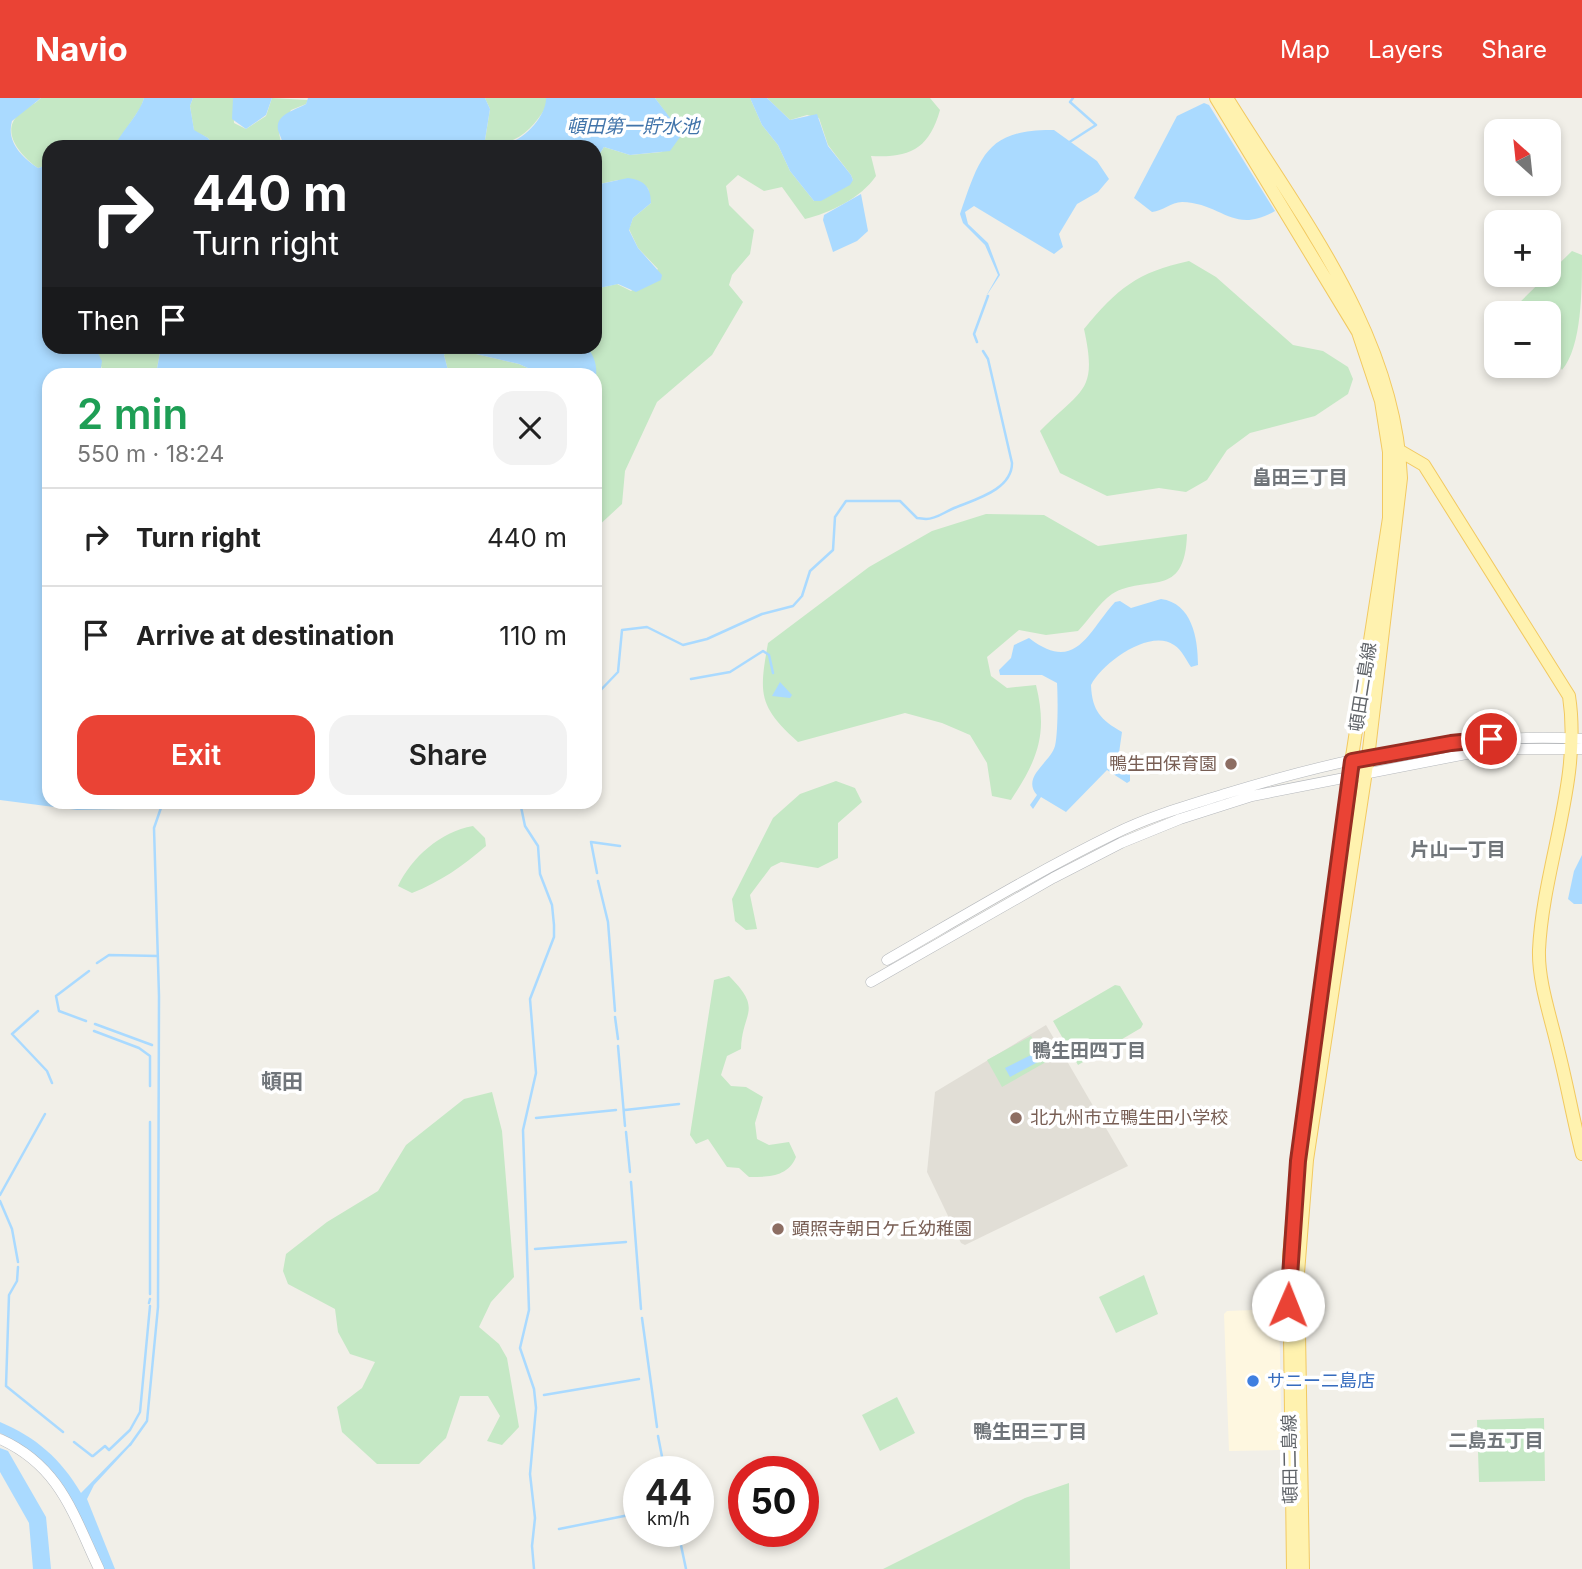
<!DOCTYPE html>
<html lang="en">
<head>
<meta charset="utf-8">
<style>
	body { margin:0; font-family:Inter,"Noto Sans JP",sans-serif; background:#f2f2f2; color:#222; height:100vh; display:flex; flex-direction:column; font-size:26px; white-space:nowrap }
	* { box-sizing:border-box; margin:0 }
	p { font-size:23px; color:#767676 }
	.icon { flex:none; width:38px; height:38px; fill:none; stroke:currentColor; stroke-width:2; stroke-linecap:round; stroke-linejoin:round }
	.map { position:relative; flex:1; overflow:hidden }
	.details { position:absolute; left:42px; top:270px; width:560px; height:441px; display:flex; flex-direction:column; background:#fff; border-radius:21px; box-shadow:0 4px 10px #0003 }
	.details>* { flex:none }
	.banner { position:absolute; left:42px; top:42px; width:560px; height:214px; border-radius:21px; box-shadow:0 4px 10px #0003; background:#202124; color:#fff; overflow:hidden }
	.needle { width:46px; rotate:333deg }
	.fabs { position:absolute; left:1484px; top:21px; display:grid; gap:14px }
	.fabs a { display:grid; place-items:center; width:77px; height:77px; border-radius:14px; background:#fff; box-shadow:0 4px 10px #0003; font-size:35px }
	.speed { position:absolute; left:623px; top:1358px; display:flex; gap:14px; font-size:35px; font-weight:700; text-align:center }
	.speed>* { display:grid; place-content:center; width:91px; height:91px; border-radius:50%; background:#fff; box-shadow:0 4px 10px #0003; line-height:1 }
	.speed small { font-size:18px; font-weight:400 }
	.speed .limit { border:10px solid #d22; background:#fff; color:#111 }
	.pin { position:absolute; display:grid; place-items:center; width:60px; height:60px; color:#fff; margin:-30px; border:4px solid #fff; border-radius:50%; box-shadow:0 2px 7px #0007 }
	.me { position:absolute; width:77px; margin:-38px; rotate:1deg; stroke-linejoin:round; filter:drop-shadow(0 0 5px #0008) }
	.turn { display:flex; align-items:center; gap:24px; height:147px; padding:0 35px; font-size:32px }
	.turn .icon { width:91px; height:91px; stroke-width:2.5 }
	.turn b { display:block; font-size:49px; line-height:60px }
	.then { display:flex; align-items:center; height:66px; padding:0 35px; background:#0003; gap:14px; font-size:26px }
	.round { display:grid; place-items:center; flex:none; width:74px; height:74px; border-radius:21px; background:#f2f2f2 }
	.overview { display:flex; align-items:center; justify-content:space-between; height:119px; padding:0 35px }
	h1 { font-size:42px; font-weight:600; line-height:52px; color:#1e9e55 }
	.primary-button { display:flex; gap:14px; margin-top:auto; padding:14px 35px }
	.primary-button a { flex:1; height:80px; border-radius:21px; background:#ea4335; color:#fff; font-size:28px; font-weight:600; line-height:80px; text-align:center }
	.primary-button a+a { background:#f2f2f2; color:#222 }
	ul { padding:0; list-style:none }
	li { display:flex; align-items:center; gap:21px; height:98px; padding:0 35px; border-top:2px solid #e0e0e0 }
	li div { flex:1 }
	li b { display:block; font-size:26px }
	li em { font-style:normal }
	header { display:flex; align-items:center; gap:42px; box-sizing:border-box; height:98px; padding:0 35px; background:#ea4335; color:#fff }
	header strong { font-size:33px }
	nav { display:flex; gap:38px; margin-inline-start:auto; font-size:24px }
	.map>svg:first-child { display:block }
	.commercial { fill:#fef7e0 }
	.education { fill:#e1ded6 }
	.green { fill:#c5e8c5 }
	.water { fill:#aadaff }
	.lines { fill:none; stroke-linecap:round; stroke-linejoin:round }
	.stream { stroke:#aadaff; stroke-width:2.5 }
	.minor-casing { stroke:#b5b8bc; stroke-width:11 }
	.major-casing { stroke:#f2c960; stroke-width:14 }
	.minor { stroke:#fff; stroke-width:10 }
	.major { stroke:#fff2af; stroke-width:12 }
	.route-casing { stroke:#982c22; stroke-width:18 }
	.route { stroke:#ea4335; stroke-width:12 }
	.education-dot { fill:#8d6e63; stroke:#fff; stroke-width:2.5 }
	.shop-dot { fill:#3f7fe0; stroke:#fff; stroke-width:2.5 }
	.labels { text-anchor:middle; stroke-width:7; stroke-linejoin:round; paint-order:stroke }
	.street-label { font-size:18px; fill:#5f6368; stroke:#fff }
	.education-label { font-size:18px; fill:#785e54; stroke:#fff; text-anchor:start }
	.shop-label { font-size:18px; fill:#366cbe; stroke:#fff; text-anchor:start }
	.water-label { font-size:19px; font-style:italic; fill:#4174aa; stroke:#fff }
	.neighbourhood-label { font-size:19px; font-weight:bold; fill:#70757a; stroke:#fff }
	.quarter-label { font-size:21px; font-weight:bold; fill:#70757a; stroke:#fff }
</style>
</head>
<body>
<header>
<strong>Navio</strong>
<nav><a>Map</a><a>Layers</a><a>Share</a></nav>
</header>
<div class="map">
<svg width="1582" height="1471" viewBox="0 0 1582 1471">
	<rect width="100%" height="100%" fill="#f1efe8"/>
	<path class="commercial" d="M 1276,1211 L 1279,1214 L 1282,1350 L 1279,1352 L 1229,1353 L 1224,1216 L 1227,1213 Z"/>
	<path class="education" d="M 1046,927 L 1128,1068 L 965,1147 L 961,1145 L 927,1074 L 935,994 Z"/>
	<path class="green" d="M 41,0 L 144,0 L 141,9 L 114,49 L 49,49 L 44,68 L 38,70 C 22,59 0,35 18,17 C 25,10 34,7 41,0 Z
		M 193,0 L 233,0 L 234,25 L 246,31 L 266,18 L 272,0 L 308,2 L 306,6 L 291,12 L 279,35 L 282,49 L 215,49 L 208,40 L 194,33 L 190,8 Z
		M 485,0 L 546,0 L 546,9 C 533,30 518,46 491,47 L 485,42 L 490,11 Z
		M 655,0 L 750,0 L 762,27 L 778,47 L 790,73 L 814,103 L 853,82 L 851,77 L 828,47 L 819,20 L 807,17 L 790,22 L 767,0 L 930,0 L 940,12 C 929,51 910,60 871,58 L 876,78 C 861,100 830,115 805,121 L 782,89 L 764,93 L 738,77 L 726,88 L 729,107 L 754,132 L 750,156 L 732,177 L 729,187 L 743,204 L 712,257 L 657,304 L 625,373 L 622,406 L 595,431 C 595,398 603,270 587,249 L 595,248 L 595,191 L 617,186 L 631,193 L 658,171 L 638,150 L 629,131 L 633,120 L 651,105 L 648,90 L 618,82 L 595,87 L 595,63 L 604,49 L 630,57 L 662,54 L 671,22 Z
		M 1572,153 L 1582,157 C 1582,191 1582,249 1562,272 L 1549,252 L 1549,215 L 1524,215 L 1518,206 Z
		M 1189,163 L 1216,179 L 1293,247 L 1323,253 L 1348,269 L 1353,281 L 1348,296 L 1315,318 L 1250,335 L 1227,352 L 1207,382 L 1186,394 L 1159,390 L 1107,398 L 1060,375 L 1040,333 C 1082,290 1098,295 1084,231 C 1117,191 1137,174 1189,163 Z
		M 95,248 L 161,249 L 156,276 L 100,276 L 102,271 Z
		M 449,249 L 467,249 L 476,256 L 519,266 L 541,276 L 449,276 L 444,257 Z
		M 986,416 L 1044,417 L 1098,448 L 1187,436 C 1185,503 1147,475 1112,496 C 1099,505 1089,522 1078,533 L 1046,537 L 1019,532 L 987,559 L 991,578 L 1007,590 L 1036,587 C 1048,636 1038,661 1011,702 L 992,698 L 987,665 L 970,637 L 942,625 L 905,615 L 798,644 C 758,608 759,596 768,545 L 869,469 L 932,433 Z
		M 836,683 L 855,690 L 862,704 L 838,725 L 838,760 L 818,770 L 781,764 L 771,769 L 750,797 L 757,831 L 746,832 L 735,823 L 732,801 L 773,720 L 800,696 Z
		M 473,728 L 485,740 L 486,748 C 463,768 440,784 412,795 L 398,788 C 412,759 440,734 473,728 Z
		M 729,878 C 764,913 742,913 741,951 L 727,958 L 721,977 L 731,988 L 746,989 L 763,999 L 755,1025 L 757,1041 L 769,1047 L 789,1044 L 796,1059 C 788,1079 768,1079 749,1079 L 739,1070 L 727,1069 L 708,1041 L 696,1046 L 690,1037 L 714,882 Z
		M 1115,887 L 1120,888 L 1143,926 L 1141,930 L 1078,967 L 1053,923 Z
		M 1031,938 L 1046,964 L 1002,989 L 987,962 Z
		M 492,994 L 502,1033 L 514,1179 L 491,1204 L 479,1229 L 499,1246 L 507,1260 L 519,1329 L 502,1347 L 487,1343 L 500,1318 L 488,1298 L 460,1298 L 446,1340 L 419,1366 L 377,1366 L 342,1334 L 337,1309 L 362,1290 L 375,1264 L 350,1256 L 338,1234 L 335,1211 L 288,1186 L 283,1173 L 286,1156 L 327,1124 L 378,1093 L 406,1047 L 464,1001 Z
		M 1144,1177 L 1158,1216 L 1116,1235 L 1099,1199 Z
		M 897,1299 L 915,1335 L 880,1353 L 862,1317 Z
		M 1544,1320 L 1545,1383 L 1479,1384 L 1477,1322 Z
		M 1069,1385 L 1070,1471 L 883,1471 L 1025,1400 Z"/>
	<path class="water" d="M 0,0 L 41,0 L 12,23 C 6,44 22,59 38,70 L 44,68 L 49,58 L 49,248 L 95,249 L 102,263 L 100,276 L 49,276 L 49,704 L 366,704 L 362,706 L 77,712 L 0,702 Z
		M 144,0 L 193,0 L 190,8 L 194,32 L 208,40 L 215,49 L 114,49 C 122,33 140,15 144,0 Z
		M 233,0 L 272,0 L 266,17 L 246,31 L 232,21 Z
		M 308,0 L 485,0 L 490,11 L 485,42 C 507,61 547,23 546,0 L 655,0 L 677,29 L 680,39 L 670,53 L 630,57 L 604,49 L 595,63 L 595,49 L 282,49 C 283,41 280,39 278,32 C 275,16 296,12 306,6 Z
		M 750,0 L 767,0 L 790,22 L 817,16 L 828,48 L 851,77 L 853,82 L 850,87 L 821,103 L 814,103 L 790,73 L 778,47 L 762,27 Z
		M 1204,5 L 1209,7 L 1275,113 C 1233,137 1222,105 1182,104 C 1171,104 1163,113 1152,114 L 1134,100 L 1177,18 Z
		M 1054,32 L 1097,63 L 1109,81 L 1098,94 L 1077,106 L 1059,136 L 1063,149 L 1054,156 L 974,108 L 965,114 L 968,126 L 988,145 L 1000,177 L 985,200 L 998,177 L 985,147 L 963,125 L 960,116 C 980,59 986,31 1054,32 Z
		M 628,80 C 644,82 651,89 651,105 L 633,120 L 629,132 L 638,150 L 662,177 L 661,182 L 636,194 L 618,186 L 595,191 L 595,87 Z
		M 861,96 L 868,133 L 857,143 L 833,154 L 823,122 L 824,117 Z
		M 161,249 L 449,249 L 444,257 L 449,276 L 156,276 Z
		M 467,249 L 587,249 C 596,260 598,271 595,285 L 595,276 L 541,276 L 519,266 L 476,256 Z
		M 1161,501 C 1192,505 1198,540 1198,567 L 1191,569 C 1186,562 1182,552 1174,547 C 1150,530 1102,565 1091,587 C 1092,613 1101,622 1122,634 L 1119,655 L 1130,664 L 1130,683 L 1127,685 L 1107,672 L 1066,714 L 1041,699 L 1033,711 L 1030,707 L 1037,697 C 1021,679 1050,665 1055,648 C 1058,636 1058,599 1057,585 L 1042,577 L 1000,577 L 999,572 L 1011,560 L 1014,547 L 1029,540 C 1076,576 1087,535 1115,504 L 1120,503 L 1131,510 Z
		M 780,584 L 792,597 L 790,600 L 772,598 Z
		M 1582,757 L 1582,806 L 1574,806 L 1568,801 L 1574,773 Z
		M 1033,956 L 1038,964 L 1010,979 L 1005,970 Z
		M 0,1324 C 36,1339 61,1361 81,1395 L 130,1345 L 132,1346 L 94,1387 L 87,1401 L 115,1471 L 104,1471 C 77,1411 63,1367 0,1335 Z
		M 0,1350 L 8,1353 L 46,1419 L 51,1471 L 33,1471 L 29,1425 L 0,1374 Z"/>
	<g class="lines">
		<path class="stream" d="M 1068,45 L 1096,27 L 1070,4 L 1073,0
			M 977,244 L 974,236 L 988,198
			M 691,581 L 730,574 L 763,553 L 769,557 L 773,575
			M 595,598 L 618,574 L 622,532 L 647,529 L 683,547 L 707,541 L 762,516 L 793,508 L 802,498 L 810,473 L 833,452 L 835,419 L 846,403 L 900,403 L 917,420 L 926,421 C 936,421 943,415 952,411 C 972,402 1012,393 1012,365 L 988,261 L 983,253
			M 520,704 L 525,728 L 538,748 L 540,776 L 552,807 L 554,827 L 554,839 L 530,901 L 536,975 L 523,1032 L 529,1212 L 520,1250 L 534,1291 L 536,1310 L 530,1376 L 535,1420 L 532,1448 L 534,1471
			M 597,775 L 591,744 L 620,748
			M 598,783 L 608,824 L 615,913
			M 97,865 L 109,857 L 158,858
			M 38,913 L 12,936 L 47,973 L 52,985
			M 615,919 L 618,941
			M 86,923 L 59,913 L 56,898 L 89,873
			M 95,926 L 152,947
			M 94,933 L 139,950 L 150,958 L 150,988
			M 618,948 L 625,1028
			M 625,1012 L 679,1006
			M 536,1020 L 616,1012
			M 150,1024 L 150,1196
			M 626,1034 L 630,1074
			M 631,1084 L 641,1211
			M 0,1097 L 45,1016
			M 0,1103 L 12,1131 L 18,1164
			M 535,1151 L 626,1144
			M 18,1169 L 17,1183 L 9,1197 L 6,1288 L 63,1334
			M 149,1205 L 150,1201
			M 642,1220 L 657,1329
			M 544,1297 L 639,1281
			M 658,1338 L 665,1374
			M 74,1344 L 92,1358
			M 130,1347 L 147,1323 L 158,1209 L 159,898 L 154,730 L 163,704
			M 93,1358 L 105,1348 L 109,1352 L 130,1332 L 140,1314 L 150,1208
			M 559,1431 L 639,1415
			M 678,1433 L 686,1471"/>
		<defs>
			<path id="minor" d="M 887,862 C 962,819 1036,774 1114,736 C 1150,718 1190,707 1228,695 C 1342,660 1463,634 1582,641
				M 871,884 L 1053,780 L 1121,745 L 1180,721 L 1252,698 L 1492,651 L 1582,651
				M 0,1341 C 60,1368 73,1416 99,1471"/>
			<path id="major" d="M 1216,0 L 1358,234 L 1381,303 L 1389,354 L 1389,420 L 1349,678 L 1298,1063 L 1289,1159 L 1293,1471
				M 1227,0 C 1300,118 1395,236 1401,380 L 1368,660 L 1307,1062 L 1298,1175 L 1303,1471
				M 1400,353 L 1424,367 L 1569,598 C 1582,682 1543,768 1539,852 C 1538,884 1551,920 1558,951 C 1567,986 1573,1021 1582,1056"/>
		</defs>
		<use href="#minor" class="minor-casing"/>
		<use href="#major" class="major-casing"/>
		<use href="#minor" class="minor"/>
		<use href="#major" class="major"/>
	</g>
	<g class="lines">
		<defs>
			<path id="route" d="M 1288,1207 L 1298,1063 L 1352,663 L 1451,645 L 1491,641"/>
		</defs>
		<use href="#route" class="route-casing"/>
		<use href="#route" class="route"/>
	</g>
	<g class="education-dot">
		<circle cx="1231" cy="666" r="7"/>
		<circle cx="1016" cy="1020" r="7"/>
		<circle cx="778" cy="1131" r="7"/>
	</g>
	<circle class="shop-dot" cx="1253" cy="1283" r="7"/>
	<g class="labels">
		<g class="street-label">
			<text transform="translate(1363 589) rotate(-81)" y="6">頓田二島線</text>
			<text transform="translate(1290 1361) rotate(-91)" y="6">頓田二島線</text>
		</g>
		<g class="education-label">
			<text x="1217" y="672" text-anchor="end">鴨生田保育園</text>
			<text x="1030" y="1026">北九州市立鴨生田小学校</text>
			<text x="792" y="1137">顕照寺朝日ケ丘幼稚園</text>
		</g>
		<g class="shop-label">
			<text x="1267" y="1289">サニー二島店</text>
		</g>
		<g class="water-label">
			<text x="633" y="35">頓田第一貯水池</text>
		</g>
		<g class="neighbourhood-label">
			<text x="1300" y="386">畠田三丁目</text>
			<text x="1458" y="758">片山一丁目</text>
			<text x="1089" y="959">鴨生田四丁目</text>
			<text x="1030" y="1340">鴨生田三丁目</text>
			<text x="1496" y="1349">二島五丁目</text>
		</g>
		<g class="quarter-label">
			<text x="282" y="991">頓田</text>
		</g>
	</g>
</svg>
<div class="fabs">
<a><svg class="needle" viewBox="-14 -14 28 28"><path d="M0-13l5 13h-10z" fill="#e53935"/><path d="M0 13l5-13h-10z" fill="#767676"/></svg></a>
<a>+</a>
<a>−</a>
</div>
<div class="speed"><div>44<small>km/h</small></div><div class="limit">50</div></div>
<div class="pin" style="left:1491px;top:641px;background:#d93025"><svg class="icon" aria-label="arrive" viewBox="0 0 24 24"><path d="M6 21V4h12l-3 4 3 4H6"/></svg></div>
<svg class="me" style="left:1288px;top:1207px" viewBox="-20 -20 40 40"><circle r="19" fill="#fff"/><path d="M0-13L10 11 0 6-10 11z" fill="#ea4335"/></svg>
<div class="banner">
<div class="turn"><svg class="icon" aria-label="right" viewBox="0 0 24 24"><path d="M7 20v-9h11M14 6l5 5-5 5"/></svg><div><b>440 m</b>Turn right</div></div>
<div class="then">Then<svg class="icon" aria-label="arrive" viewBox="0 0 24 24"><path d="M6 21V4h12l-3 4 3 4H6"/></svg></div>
</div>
<section class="details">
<div class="overview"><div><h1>2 min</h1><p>550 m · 18:24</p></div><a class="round"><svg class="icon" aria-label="close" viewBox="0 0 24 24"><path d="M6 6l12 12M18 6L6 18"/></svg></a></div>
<ul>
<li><svg class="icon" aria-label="right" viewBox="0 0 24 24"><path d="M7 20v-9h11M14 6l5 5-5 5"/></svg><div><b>Turn right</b></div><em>440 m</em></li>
<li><svg class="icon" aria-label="arrive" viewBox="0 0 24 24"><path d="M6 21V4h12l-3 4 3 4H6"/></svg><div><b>Arrive at destination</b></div><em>110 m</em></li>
</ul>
<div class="primary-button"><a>Exit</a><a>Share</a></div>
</section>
</div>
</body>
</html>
